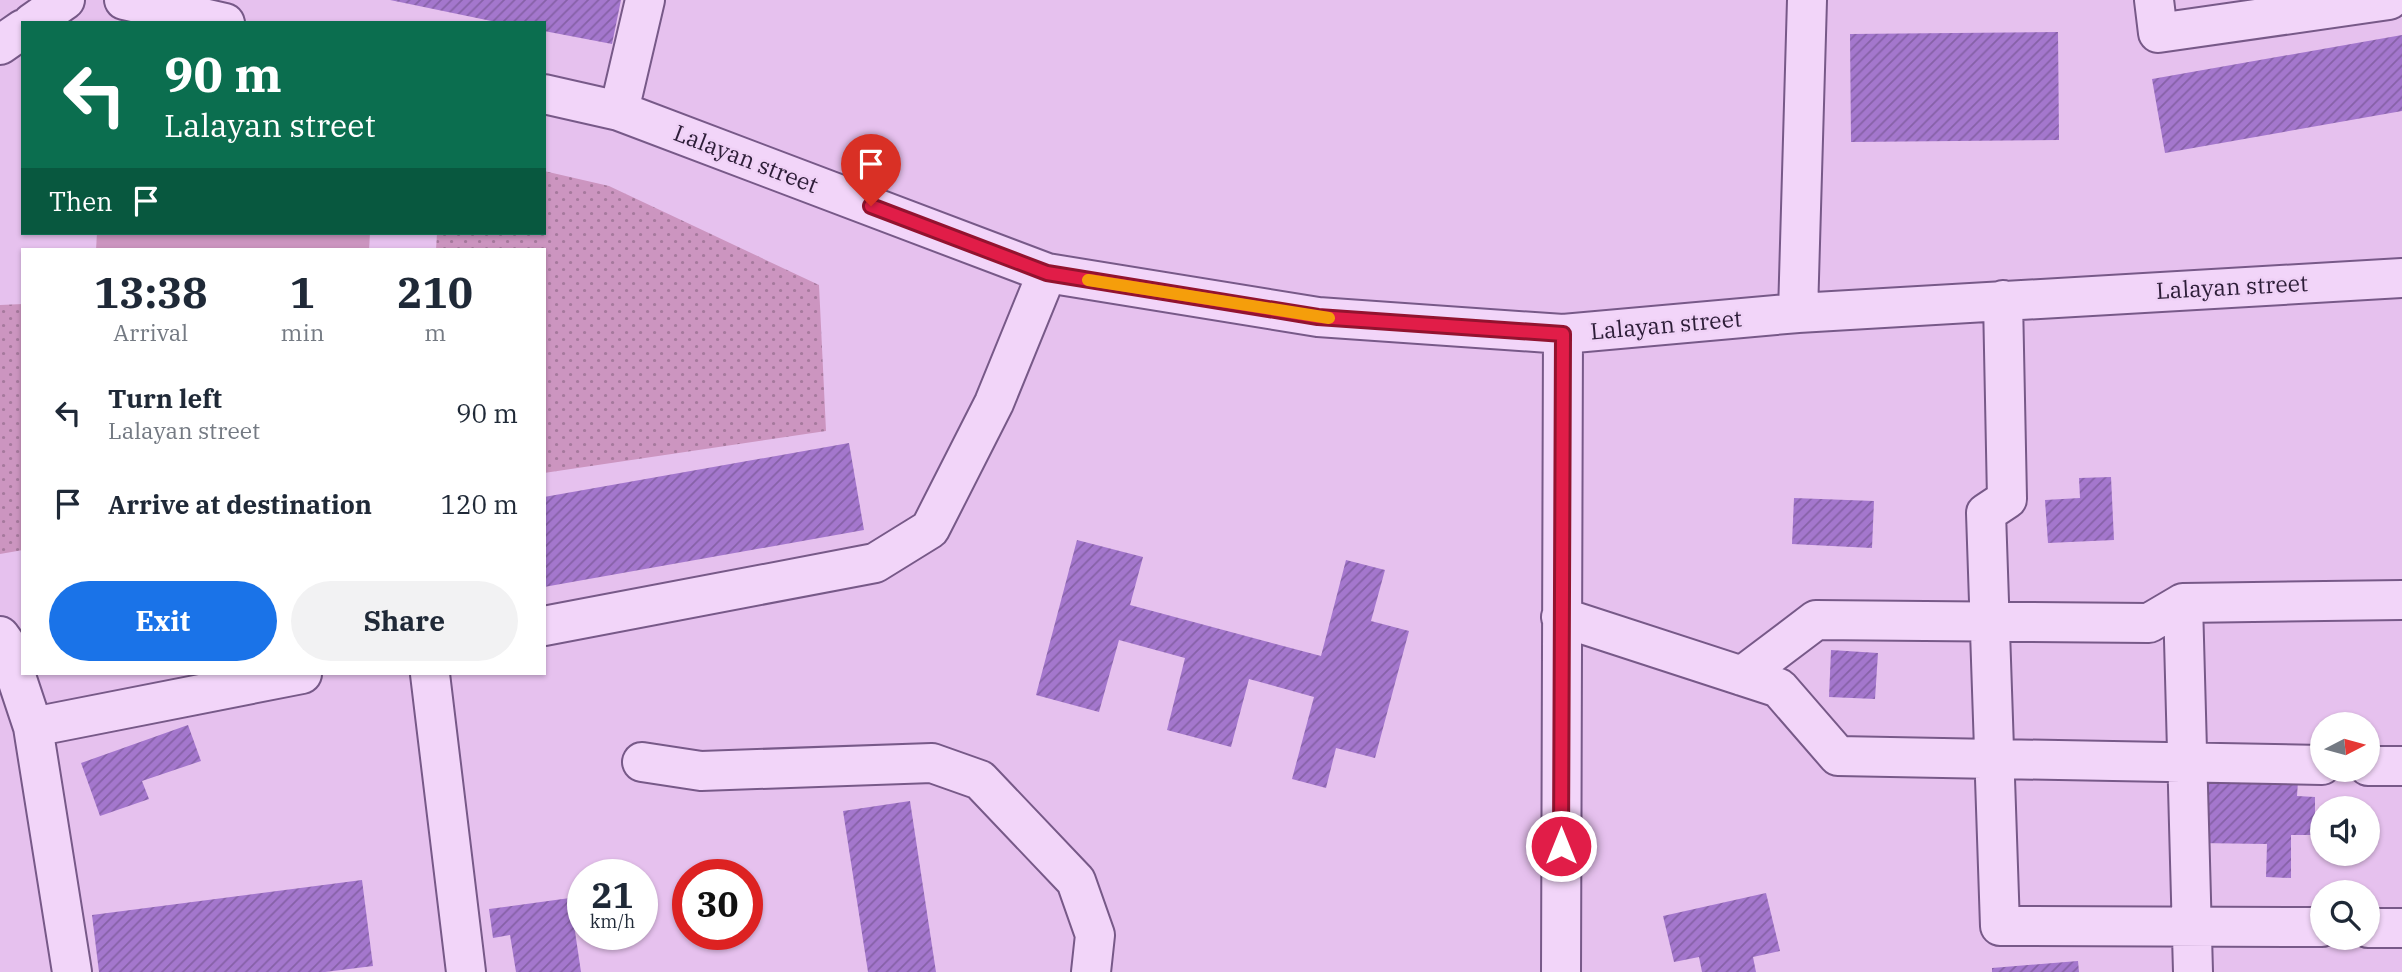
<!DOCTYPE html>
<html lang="en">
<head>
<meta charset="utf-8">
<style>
	body { margin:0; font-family:"IBM Plex Serif",serif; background:#f2f2f3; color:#1f2937; height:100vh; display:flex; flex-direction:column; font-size:26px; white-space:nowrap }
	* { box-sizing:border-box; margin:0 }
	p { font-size:23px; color:#747a83 }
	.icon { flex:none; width:38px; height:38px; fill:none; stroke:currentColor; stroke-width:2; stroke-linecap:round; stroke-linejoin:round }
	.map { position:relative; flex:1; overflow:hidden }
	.side { position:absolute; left:21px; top:248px; width:525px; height:427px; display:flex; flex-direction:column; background:#fff; border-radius:0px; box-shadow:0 2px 5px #0004 }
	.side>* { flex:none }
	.banner { position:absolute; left:21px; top:21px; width:525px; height:214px; border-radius:0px; box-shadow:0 2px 5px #0004; background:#0b6e4f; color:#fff; overflow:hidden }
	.needle { width:46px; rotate:84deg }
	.buttons { position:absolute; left:2310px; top:712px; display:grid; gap:14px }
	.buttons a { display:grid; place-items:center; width:70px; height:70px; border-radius:50%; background:#fff; box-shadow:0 2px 5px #0004; font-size:35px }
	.speed { position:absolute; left:567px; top:859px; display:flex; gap:14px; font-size:35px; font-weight:700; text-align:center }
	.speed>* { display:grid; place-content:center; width:91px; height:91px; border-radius:50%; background:#fff; box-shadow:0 2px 5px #0004; line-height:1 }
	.speed small { font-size:18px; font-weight:400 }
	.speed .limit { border:10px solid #d22; background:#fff; color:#111 }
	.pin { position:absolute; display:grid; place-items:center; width:60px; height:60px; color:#fff; margin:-72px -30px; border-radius:50% 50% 50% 0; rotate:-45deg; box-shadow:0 0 7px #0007 }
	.pin .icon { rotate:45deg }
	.me { position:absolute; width:77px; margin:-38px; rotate:0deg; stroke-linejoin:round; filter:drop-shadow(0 0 5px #0008) }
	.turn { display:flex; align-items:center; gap:24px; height:147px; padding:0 28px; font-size:32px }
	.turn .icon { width:91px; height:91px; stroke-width:2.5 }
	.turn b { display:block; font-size:49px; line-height:60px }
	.then { display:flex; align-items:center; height:66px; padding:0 28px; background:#0003; gap:14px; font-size:26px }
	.eta { display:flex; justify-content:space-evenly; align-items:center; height:119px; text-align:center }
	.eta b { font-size:42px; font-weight:700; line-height:49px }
	.primary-button { display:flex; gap:14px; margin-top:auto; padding:14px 28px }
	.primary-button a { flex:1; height:80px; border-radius:42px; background:#1a73e8; color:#fff; font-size:28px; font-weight:700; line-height:80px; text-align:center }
	.primary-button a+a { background:#f2f2f3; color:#1f2937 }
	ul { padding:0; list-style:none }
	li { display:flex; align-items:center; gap:21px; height:91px; padding:0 28px }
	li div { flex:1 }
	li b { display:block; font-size:26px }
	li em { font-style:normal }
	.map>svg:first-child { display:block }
	.green { fill:url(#green-dots) }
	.pitch { fill:#cc95c0 }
	.building { fill:url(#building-hatch) }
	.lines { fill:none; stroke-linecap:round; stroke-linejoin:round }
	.minor-casing { stroke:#775988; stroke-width:42 }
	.minor { stroke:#f2d5f9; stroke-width:38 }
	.route-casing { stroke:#92132f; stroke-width:18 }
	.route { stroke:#e11d48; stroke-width:12 }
	.slow { stroke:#f59e0b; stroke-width:12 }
	.labels { text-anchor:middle; stroke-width:5; stroke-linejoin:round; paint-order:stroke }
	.street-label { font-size:23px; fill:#2d1d38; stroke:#efd1f6 }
</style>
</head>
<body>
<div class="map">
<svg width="2402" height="972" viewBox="0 0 2402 972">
	<defs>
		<pattern id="green-dots" width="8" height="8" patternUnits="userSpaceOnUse" patternTransform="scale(1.75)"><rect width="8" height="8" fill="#cc95c0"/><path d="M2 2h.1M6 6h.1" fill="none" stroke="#a6799d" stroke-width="1.8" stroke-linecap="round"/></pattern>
		<pattern id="building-hatch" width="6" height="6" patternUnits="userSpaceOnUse" patternTransform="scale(1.75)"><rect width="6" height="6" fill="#a477cd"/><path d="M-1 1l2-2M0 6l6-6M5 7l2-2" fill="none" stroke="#8661a7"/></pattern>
	</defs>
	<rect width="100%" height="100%" fill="#e6c1ee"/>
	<path class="green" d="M 544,171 L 609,186 L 819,285 L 826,431 L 544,473 L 544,250 L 436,250 L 437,233 L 544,233 Z
		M 23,304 L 23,550 L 0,554 L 0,305 Z"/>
	<path class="pitch" d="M 97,233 L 370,233 L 369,250 L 96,250 Z"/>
	<path class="building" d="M 390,0 L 621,0 L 612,44 L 544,31 L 544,23 L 501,23 Z
		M 2058,32 L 2059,140 L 1851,142 L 1850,34 Z
		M 2402,35 L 2402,111 L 2165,153 L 2152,79 Z
		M 849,443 L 864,530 L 544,587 L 544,497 Z
		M 2111,477 L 2114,540 L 2048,543 L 2045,500 L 2080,498 L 2079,478 Z
		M 1794,498 L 1874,501 L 1872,548 L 1792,544 Z
		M 1077,540 L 1143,557 L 1130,605 L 1321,656 L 1346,560 L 1385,570 L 1371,621 L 1409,631 L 1375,758 L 1336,748 L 1326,788 L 1292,779 L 1314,697 L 1249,679 L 1231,747 L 1167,730 L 1185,658 L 1119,640 L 1099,712 L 1036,695 Z
		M 1831,650 L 1878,653 L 1875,699 L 1829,697 Z
		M 188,725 L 201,761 L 142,781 L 149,799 L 100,816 L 81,763 Z
		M 2197,779 L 2298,781 L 2297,796 L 2315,797 L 2315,835 L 2291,835 L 2291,878 L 2266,877 L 2267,844 L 2196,843 Z
		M 910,801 L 936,972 L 868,972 L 843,811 Z
		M 362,880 L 373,966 L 325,972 L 99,972 L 92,915 Z
		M 1766,893 L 1780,951 L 1753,957 L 1756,972 L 1702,972 L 1699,957 L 1674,962 L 1663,916 Z
		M 570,898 L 581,972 L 516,972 L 510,935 L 493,938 L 489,909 Z
		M 2078,961 L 2079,972 L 1992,972 L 1992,968 Z"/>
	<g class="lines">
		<defs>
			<path id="minor" d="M 124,0 L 225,23
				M 2154,0 L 2158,33 L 2389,0
				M 32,23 L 65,0
				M 0,45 L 23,29
				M 544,94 L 619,111 L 1047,273 L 1318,317 L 1563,334 L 1798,313 L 2402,278
				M 619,111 L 645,0
				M 2003,300 L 2007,499 L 1986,513 L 2000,926 L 2322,927
				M 1798,313 L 1807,0
				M 2183,603 L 2193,972
				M 1561,617 L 1779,688 L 1838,756 L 2322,765
				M 544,626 L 875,563 L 930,529 L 994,403 L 1047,273
				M 0,636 L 5,643 L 33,727 L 72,972
				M 430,674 L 466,972
				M 1742,676 L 1816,620 L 2149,623 L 2183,603 L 2402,600
				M 33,727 L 302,674
				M 642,762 L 701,771 L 932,763 L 980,780 L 1076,881 L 1095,935 L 1091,972
				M 2368,766 L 2402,766
				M 2368,928 L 2402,928
				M 1561,972 L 1563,334"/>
		</defs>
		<use href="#minor" class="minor-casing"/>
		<use href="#minor" class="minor"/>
	</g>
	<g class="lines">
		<defs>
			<path id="route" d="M 871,206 L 1047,273 L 1318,317 L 1563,334 L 1561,846"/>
		</defs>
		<use href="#route" class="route-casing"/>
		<use href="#route" class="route"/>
		<path class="slow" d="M 1088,280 L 1329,318"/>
	</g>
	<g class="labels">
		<g class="street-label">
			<text transform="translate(746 159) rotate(21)" y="8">Lalayan street</text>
			<text transform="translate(2232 287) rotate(-3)" y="8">Lalayan street</text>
			<text transform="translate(1666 325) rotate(-5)" y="8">Lalayan street</text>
		</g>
	</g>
</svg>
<div class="buttons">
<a><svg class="needle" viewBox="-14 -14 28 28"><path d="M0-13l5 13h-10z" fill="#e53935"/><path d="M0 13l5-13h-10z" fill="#747a83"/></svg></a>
<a><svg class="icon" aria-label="sound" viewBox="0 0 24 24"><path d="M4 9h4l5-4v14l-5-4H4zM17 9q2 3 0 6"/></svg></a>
<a><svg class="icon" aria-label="search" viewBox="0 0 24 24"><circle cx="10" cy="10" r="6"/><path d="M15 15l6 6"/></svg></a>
</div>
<div class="speed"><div>21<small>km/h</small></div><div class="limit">30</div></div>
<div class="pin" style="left:871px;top:206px;background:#d93025"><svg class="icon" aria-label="arrive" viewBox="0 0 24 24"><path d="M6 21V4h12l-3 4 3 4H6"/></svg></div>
<svg class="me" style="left:1561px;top:846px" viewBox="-20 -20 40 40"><circle r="17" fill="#e11d48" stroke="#fff" stroke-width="3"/><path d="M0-11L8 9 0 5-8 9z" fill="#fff"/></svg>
<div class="banner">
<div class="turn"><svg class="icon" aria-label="left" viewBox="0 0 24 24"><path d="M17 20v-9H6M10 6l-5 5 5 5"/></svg><div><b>90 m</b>Lalayan street</div></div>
<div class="then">Then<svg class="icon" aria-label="arrive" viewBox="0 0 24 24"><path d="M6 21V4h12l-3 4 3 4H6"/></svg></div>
</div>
<section class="side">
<div class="eta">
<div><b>13:38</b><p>Arrival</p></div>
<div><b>1</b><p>min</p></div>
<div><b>210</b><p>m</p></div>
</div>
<ul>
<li><svg class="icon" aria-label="left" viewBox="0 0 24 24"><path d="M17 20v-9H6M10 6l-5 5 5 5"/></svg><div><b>Turn left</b><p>Lalayan street</p></div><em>90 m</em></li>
<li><svg class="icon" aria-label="arrive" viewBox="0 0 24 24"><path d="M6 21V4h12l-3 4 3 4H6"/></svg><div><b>Arrive at destination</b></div><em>120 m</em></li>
</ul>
<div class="primary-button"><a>Exit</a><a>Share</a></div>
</section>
</div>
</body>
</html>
